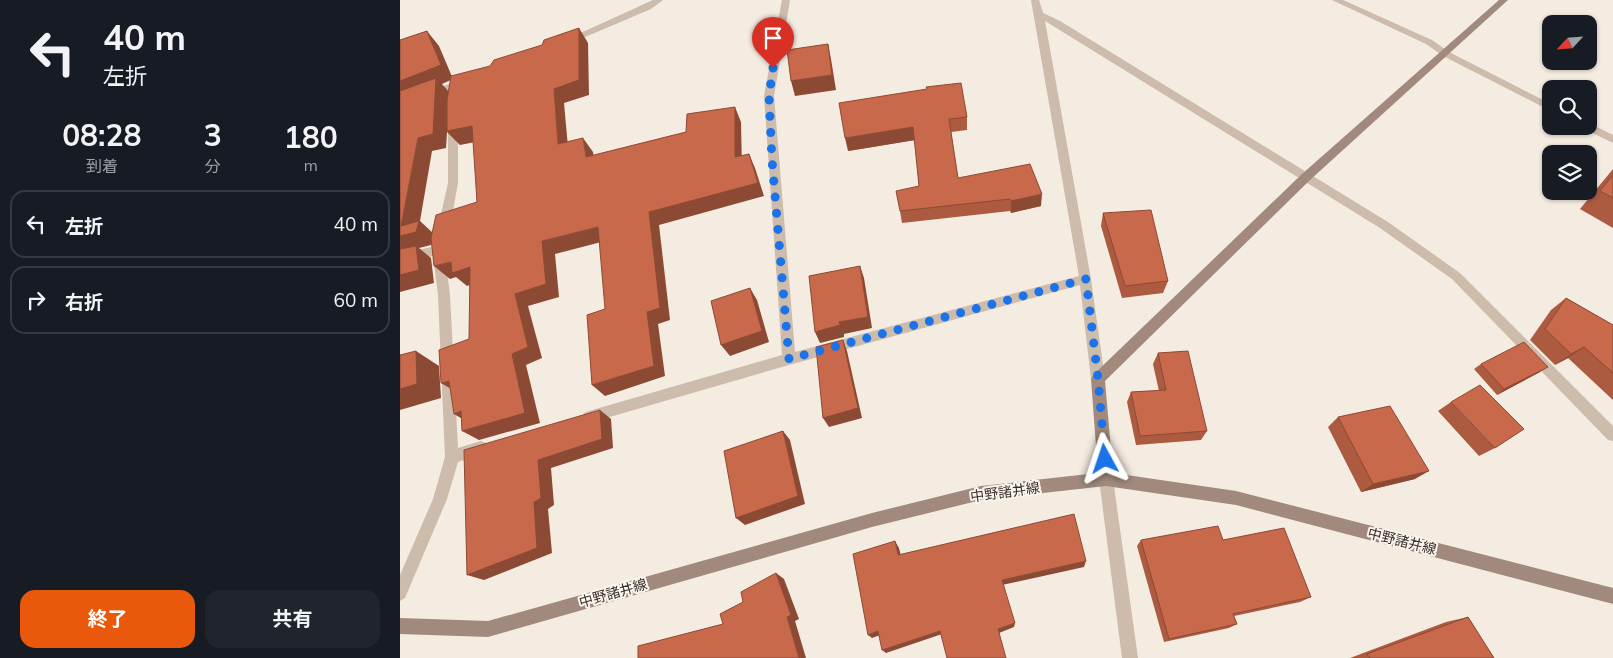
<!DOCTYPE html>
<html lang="ja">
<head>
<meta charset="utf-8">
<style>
	body { margin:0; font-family:Mulish,"Noto Sans JP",sans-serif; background:#20242c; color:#f1f3f6; height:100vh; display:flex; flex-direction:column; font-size:19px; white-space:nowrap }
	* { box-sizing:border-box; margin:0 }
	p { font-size:16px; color:#9ea1a6 }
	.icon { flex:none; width:28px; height:28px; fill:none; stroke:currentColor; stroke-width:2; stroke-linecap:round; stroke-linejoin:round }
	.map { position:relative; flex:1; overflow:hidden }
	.panel { display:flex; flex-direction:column; background:#171b24; width:400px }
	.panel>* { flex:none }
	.banner { background:#171b24; color:#f1f3f6; overflow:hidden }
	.needle { width:32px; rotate:244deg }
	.tools { position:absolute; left:1142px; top:15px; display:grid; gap:10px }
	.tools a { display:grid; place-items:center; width:55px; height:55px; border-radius:10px; background:#171b24; box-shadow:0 1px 4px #0004; font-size:25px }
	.pin { position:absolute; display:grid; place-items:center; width:42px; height:42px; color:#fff; margin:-51px -21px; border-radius:50% 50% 50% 0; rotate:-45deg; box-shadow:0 0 5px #0007 }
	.pin .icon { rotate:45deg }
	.me { position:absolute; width:55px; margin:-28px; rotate:355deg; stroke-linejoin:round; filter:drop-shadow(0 0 4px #0008) }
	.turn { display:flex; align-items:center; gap:18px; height:105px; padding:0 20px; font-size:22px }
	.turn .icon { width:65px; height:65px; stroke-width:2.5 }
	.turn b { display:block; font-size:35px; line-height:42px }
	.eta { display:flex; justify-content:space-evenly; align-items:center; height:85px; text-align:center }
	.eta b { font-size:30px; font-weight:700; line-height:35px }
	.button { display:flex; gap:10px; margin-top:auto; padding:10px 20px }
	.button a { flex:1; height:58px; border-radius:15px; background:#ea580c; color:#fff; font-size:20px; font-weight:700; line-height:58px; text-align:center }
	.button a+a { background:#20242c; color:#f1f3f6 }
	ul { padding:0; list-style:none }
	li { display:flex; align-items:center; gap:15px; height:68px; margin:0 10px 8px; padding:0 10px; border:2px solid #363941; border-radius:15px }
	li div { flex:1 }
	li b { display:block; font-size:19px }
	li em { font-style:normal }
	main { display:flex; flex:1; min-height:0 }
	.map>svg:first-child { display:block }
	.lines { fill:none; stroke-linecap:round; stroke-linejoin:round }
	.lane { fill:#cdbbac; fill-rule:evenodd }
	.street { fill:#cdbbac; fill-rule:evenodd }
	.secondary { fill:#a18a7d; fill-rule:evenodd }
	.wall { fill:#ac5a40 }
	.shaded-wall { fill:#8c4a34 }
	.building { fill:#c8694b; stroke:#8c4a34 }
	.route { stroke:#1a73e8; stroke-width:9; stroke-dasharray:0 16.2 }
	.labels { text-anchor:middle; stroke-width:4; stroke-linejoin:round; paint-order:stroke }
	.street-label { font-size:14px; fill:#3b302b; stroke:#fbf5ee }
</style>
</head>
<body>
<main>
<section class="panel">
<div class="banner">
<div class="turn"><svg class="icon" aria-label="left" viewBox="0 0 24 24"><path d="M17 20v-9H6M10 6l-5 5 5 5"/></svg><div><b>40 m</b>左折</div></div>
</div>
<div class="eta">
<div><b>08:28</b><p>到着</p></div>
<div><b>3</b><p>分</p></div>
<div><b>180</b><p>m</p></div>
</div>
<ul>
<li><svg class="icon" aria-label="left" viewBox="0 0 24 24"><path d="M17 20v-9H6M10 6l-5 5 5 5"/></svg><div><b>左折</b></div><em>40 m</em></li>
<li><svg class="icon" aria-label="right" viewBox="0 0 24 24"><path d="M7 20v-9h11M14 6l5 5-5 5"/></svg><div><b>右折</b></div><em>60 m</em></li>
</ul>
<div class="button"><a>終了</a><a>共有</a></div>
</section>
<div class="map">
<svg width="1213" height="658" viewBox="0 0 1213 658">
	<rect width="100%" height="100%" fill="#f4ebe1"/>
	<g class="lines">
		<path class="lane" d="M 38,246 L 42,248 L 44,251 L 42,254 L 0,263 L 0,253 Z"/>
		<path class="street" d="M 253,0 L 263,0 L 251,9 L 171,43 L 168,44 L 163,41 Z
			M 382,0 L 390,0 L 374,96 L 395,352 L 679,276 L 631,0 L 639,0 L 643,13 L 660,21 L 988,222 L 1060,273 L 1213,426 L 1213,441 L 1208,440 L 1052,279 L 980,228 L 645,21 L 691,279 L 705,379 L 703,383 L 698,385 L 693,383 L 691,379 L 680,285 L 389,365 L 189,423 L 184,421 L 182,417 L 184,413 L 189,411 L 382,355 L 364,96 Z
			M 932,0 L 943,0 L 1032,40 L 1049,52 L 1151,104 L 1151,111 L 1043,56 L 1026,44 Z
			M 65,78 L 70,81 L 68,83 L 0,109 L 0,102 Z
			M 53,119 L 58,123 L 58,183 L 50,227 L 44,231 L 38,227 L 48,183 L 48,123 Z
			M 1189,123 L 1213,135 L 1213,143 L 1184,129 L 1183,126 L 1189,126 Z
			M 39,251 L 45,256 L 50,295 L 58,448 L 81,441 L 86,443 L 88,448 L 86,453 L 58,462 L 47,499 L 5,598 L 0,601 L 0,575 L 33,499 L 45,457 L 38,295 L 33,256 Z
			M 706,472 L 711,474 L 713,479 L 738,658 L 722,658 L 699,479 L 701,474 Z"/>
		<path class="secondary" d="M 1099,0 L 1108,0 L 910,180 L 705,381 L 713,473 L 836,491 L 1213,588 L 1213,604 L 836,505 L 706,486 L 581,500 L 472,527 L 88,637 L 0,634 L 0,618 L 88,621 L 472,513 L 581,486 L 698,473 L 691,379 L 693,375 L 902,174 Z"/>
	</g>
	<path class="wall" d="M 527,89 L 567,117 L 567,130 L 551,132 L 558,178 L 641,206 L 611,213 L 610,211 L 502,223 L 500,211 L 519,186 L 515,140 L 448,151 Z
		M 1213,169 L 1213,228 L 1180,209 Z
		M 703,213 L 768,281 L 763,293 L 722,298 L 701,226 Z
		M 1166,298 L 1213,325 L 1213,400 L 1168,358 L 1155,365 L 1130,340 L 1151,310 Z
		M 758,353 L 807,431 L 801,440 L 736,445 L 727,402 L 731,392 L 759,391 L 753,364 Z
		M 1081,364 L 1140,372 L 1097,395 L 1074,369 Z
		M 1051,402 L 1095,448 L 1079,456 L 1038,411 Z
		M 938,417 L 1015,479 L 961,492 L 928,427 Z
		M 741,540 L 823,540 L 911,597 L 900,602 L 834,616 L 837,624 L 829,628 L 764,642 L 737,546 Z
		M 1068,617 L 1094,658 L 950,658 L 1046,622 Z"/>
	<path class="shaded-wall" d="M 179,28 L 188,43 L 189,95 L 164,103 L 169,158 L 158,144 L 154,89 Z
		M 27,31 L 39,46 L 53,79 L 42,84 L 49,92 L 72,126 L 85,140 L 60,145 L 47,132 L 46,148 L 32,151 L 20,221 L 34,234 L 31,245 L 19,248 L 31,258 L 34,283 L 0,292 L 0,236 L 1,226 L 18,138 L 0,101 L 0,81 Z
		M 428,44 L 431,59 L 436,90 L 395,96 L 391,81 Z
		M 335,107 L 341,122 L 342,171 L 335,157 Z
		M 513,127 L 515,140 L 448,151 L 445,138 Z
		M 183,138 L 193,152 L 196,171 L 186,157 Z
		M 349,154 L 355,168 L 364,196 L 259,225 L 270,320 L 258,324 L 265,376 L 205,396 L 192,385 L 247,312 L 249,212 Z
		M 642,194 L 641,206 L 611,213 L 611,201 Z
		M 198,227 L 209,240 L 155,254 L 159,297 L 128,306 L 142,358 L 126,365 L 140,423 L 79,440 L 62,431 L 112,354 L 115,294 L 142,241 Z
		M 51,262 L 70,267 L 84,280 L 67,286 L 56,277 L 50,279 L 34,266 Z
		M 460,266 L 464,278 L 472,328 L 444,334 L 444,337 L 420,343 L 415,332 L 439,322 Z
		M 350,288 L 357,300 L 369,342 L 330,356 L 321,345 Z
		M 443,340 L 447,351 L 462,418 L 429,427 L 423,418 Z
		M 1184,347 L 1168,358 L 1155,365 L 1171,354 Z
		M 16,351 L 39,366 L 41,398 L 0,410 L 0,389 Z
		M 1148,367 L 1140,372 L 1097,395 L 1104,389 Z
		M 49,381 L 58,393 L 41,383 Z
		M 200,410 L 211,419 L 213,448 L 151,468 L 154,505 L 148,509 L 152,553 L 84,580 L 67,575 L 134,502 L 138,460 Z
		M 61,411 L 71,424 L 54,414 Z
		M 383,431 L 390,440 L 405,504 L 345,525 L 336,518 Z
		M 1029,471 L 1015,479 L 961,492 L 973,484 Z
		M 495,541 L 499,548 L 502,560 L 498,555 Z
		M 686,561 L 684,567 L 602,585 L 602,580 Z
		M 376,573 L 384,579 L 399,619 L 395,621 L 406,658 L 399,658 L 387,617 Z
		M 615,623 L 614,627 L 599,633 L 598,629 Z
		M 478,631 L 483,634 L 472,638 L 468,635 Z
		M 540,631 L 542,634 L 486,653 L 482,650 Z"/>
	<path class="building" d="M 179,28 L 179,80 L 154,89 L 158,144 L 183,138 L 186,157 L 286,132 L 287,114 L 335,107 L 335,157 L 349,154 L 358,183 L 249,212 L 260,308 L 247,312 L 254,366 L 192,385 L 187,315 L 205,309 L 198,227 L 142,241 L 146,284 L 115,294 L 128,347 L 112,354 L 125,413 L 62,431 L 61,411 L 54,414 L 49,381 L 41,383 L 39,350 L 69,339 L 70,267 L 52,273 L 51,262 L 34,266 L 31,238 L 36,215 L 77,202 L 72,126 L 47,131 L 47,100 L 51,76 L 90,66 L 94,60 L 142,45 L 144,40 Z
		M 27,31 L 41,65 L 0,81 L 0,40 Z
		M 428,44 L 432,75 L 391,81 L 387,50 Z
		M 36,78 L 33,134 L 18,138 L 1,226 L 19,221 L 16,232 L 0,236 L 0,91 Z
		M 561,83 L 567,117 L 549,119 L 558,178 L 630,164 L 642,194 L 611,201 L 610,199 L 500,211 L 496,191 L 519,186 L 513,127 L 445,138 L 439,103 L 527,89 L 526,87 Z
		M 1213,175 L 1213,198 L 1200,191 Z
		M 751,210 L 768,281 L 725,286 L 703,213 Z
		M 16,246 L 19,270 L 0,275 L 0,249 Z
		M 460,266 L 468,317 L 439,322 L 440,325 L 415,332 L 409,276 Z
		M 350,288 L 362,331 L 321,345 L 311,301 Z
		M 1166,298 L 1213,325 L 1213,373 L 1184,347 L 1171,354 L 1145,329 Z
		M 443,340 L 458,408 L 423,418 L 416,347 Z
		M 1124,342 L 1148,367 L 1104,389 L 1081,364 Z
		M 16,351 L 17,384 L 0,389 L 0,355 Z
		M 788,351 L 807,431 L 740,436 L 731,392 L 766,390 L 758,353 Z
		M 1080,385 L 1124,429 L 1095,448 L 1051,402 Z
		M 990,406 L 1029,471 L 973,484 L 938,417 Z
		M 200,410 L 202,439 L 138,460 L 141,498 L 134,502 L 137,548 L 67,575 L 64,450 Z
		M 383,431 L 398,496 L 336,518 L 324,451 Z
		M 674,514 L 686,561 L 602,580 L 615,623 L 598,629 L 606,658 L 547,658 L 540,631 L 482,650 L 478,631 L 468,635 L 453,554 L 495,541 L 498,555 Z
		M 818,526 L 823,540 L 884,528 L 911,597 L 833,614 L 837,624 L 769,639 L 741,540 Z
		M 376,573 L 391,615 L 387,617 L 399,658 L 238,658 L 238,646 L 323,624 L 320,614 L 343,602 L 341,592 Z
		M 1068,617 L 1094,658 L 970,658 L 967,654 Z"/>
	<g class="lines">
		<path class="route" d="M 373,68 L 369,96 L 372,160 L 389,359 L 686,279 L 698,379 L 705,459"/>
	</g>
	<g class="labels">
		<g class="street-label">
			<text transform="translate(605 492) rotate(-8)" y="5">中野諸井線</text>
			<text transform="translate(1002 541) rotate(14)" y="5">中野諸井線</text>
			<text transform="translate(213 593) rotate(-16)" y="5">中野諸井線</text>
		</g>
	</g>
</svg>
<div class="tools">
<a><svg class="needle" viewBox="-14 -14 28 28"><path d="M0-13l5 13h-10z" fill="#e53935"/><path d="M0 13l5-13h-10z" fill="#9ea1a6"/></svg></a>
<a><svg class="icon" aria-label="search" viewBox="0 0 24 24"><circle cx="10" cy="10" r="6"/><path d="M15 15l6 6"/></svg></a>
<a><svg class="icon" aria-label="layers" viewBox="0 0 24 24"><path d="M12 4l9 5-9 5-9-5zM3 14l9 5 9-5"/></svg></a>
</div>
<div class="pin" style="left:373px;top:68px;background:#d93025"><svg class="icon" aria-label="arrive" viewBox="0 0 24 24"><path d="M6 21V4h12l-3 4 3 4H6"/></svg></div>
<svg class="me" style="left:705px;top:459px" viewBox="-20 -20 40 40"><path d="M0-17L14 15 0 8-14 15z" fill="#1a73e8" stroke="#fff" stroke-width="4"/></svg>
</div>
</main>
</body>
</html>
